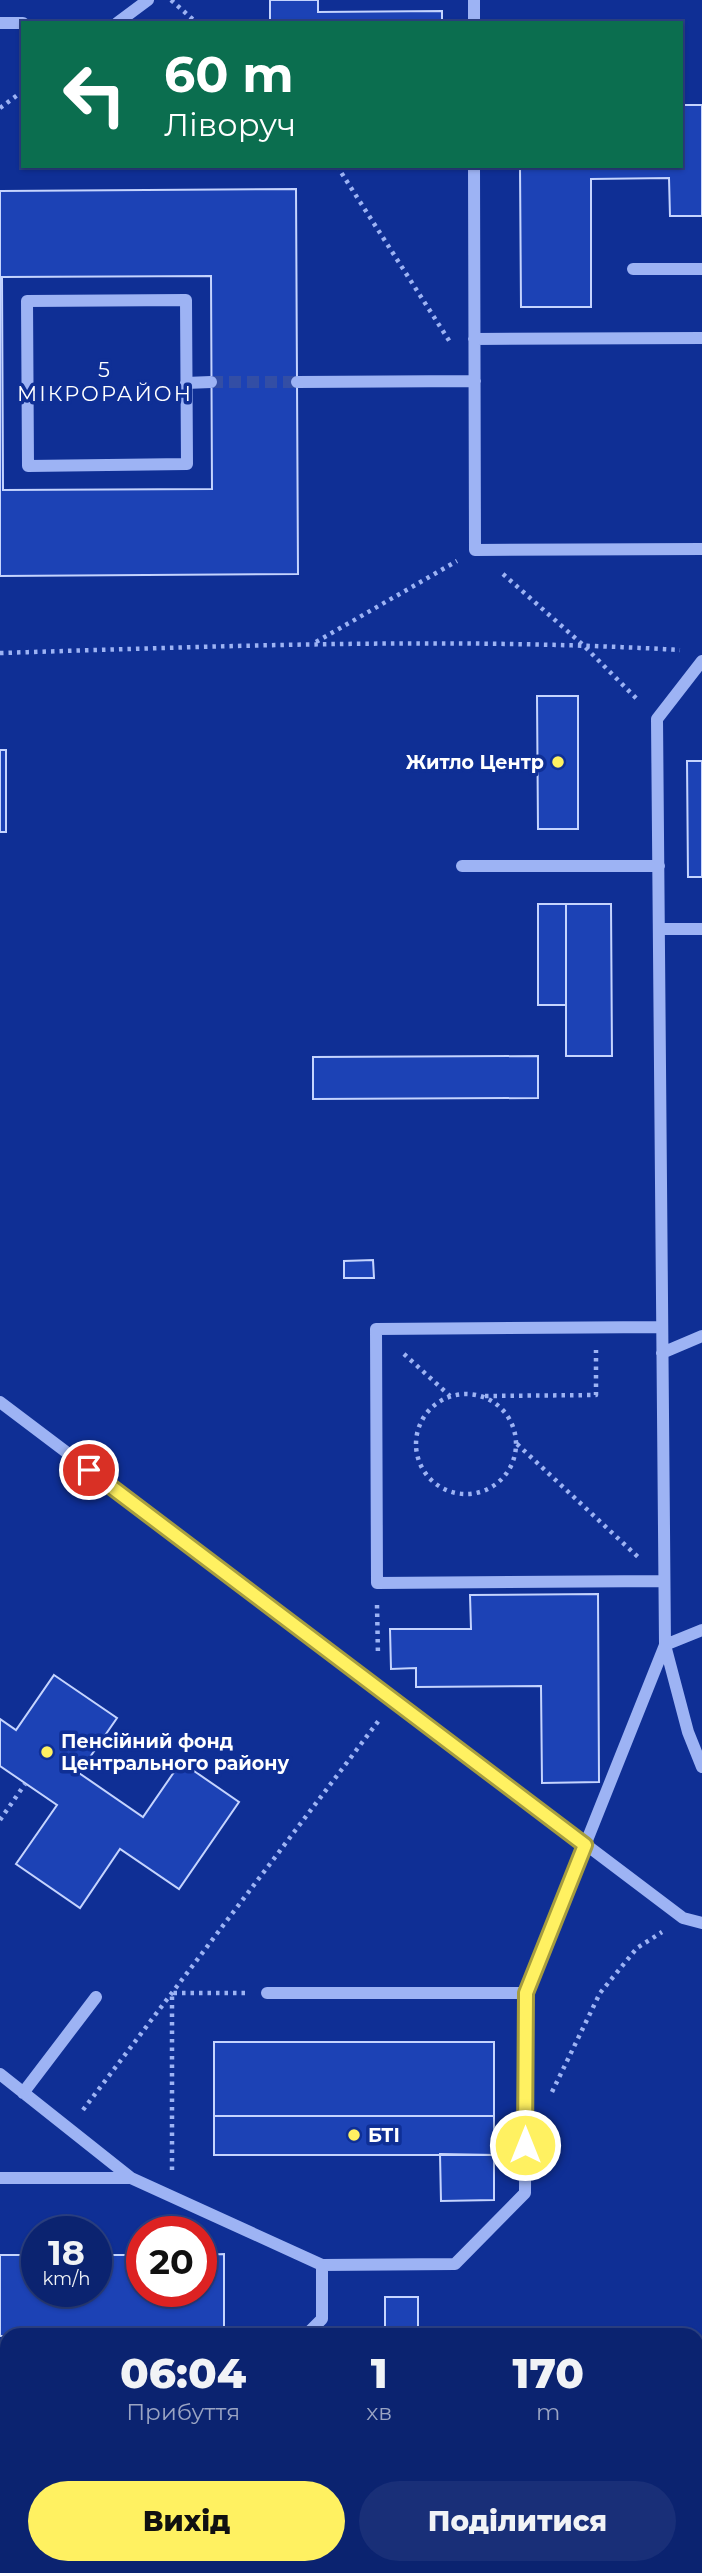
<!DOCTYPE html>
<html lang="uk">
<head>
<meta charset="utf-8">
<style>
	body { margin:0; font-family:Montserrat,sans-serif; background:#192f78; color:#f1f3f6; height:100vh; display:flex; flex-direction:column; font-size:26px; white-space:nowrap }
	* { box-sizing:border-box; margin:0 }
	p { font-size:23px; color:#9aa4c3 }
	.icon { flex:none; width:38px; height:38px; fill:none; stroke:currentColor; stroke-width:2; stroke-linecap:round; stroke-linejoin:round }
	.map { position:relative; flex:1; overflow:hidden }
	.drawer { position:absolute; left:0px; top:2328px; width:704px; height:247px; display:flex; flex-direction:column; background:#0b2370; border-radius:21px 21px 0 0; box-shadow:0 2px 5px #0004,0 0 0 2px #2b4083 }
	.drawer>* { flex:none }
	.banner { position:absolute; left:21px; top:21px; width:662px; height:147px; border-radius:0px; box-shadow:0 2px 5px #0004,0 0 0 2px #2b4083; background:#0b6e4f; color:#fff; overflow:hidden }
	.speed { position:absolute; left:21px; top:2216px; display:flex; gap:14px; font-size:35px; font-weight:700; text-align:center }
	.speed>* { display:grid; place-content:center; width:91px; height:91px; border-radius:50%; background:#0b2370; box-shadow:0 2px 5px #0004,0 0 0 2px #2b4083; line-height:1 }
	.speed small { font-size:18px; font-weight:400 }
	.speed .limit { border:10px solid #d22; background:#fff; color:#111 }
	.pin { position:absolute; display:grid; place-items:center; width:60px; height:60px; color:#fff; margin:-30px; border:4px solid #fff; border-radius:50%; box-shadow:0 2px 7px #0007 }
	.me { position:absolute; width:77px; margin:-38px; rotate:0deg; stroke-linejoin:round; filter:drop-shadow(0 0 5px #0008) }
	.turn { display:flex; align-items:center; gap:24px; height:147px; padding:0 28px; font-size:32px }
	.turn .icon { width:91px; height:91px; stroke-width:2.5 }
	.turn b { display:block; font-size:49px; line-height:60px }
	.eta { display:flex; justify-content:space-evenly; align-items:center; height:119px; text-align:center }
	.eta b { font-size:42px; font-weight:800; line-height:49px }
	.cta { display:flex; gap:14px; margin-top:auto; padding:14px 28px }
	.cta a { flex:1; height:80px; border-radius:42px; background:#fff161; color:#111; font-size:28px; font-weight:800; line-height:80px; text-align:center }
	.cta a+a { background:#192f78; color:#f1f3f6 }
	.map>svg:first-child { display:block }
	.building { fill:#1c42b5; stroke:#c5d4fe; stroke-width:2; fill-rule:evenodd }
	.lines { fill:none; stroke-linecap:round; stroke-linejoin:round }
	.minor-tunnel { stroke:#334ea5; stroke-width:12; stroke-dasharray:12 6; stroke-linecap:butt }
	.path { stroke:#9db3f4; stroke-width:4.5; stroke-dasharray:3.5 5; stroke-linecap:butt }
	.minor { stroke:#9db3f4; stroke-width:12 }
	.route-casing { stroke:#a69d3f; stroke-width:18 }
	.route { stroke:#fff161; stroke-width:12 }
	.poi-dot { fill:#fff161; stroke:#0f2f95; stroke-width:2.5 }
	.labels { text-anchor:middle; stroke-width:7; stroke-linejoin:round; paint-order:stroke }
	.poi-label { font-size:19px; font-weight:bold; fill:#fff; stroke:#0f2f95; text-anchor:start }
	.neighbourhood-label { font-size:21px; letter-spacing:2px; fill:#fff; stroke:#0f2f95 }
</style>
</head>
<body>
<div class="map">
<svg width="702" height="2573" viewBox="0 0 702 2573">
	<rect width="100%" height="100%" fill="#0f2f95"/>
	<path class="building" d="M 270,0 L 318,0 L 318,12 L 442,11 L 442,23 L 270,23 Z
		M 681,105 L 702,105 L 702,216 L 670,216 L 669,178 L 591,179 L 591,307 L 521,307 L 520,166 L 681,166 Z
		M 296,189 L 298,574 L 0,576 L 0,191 ZM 211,276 L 212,489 L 3,490 L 2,277 Z
		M 537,696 L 578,696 L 578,829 L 538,829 Z
		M 0,750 L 6,750 L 6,832 L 0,832 Z
		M 687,761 L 702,761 L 702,877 L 688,877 Z
		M 538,904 L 566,904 L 566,1005 L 538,1005 Z
		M 566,904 L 611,904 L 612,1056 L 566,1056 Z
		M 538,1056 L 538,1098 L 313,1099 L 313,1057 Z
		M 373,1260 L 374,1278 L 344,1278 L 344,1261 Z
		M 598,1594 L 599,1782 L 542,1783 L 541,1686 L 416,1687 L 416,1668 L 391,1669 L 390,1629 L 471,1629 L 470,1595 Z
		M 54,1675 L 117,1718 L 79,1773 L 143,1817 L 181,1762 L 239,1802 L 179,1889 L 120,1849 L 80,1908 L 16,1864 L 57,1805 L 0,1766 L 0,1719 L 16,1730 Z
		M 214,2042 L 494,2042 L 494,2116 L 214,2116 Z
		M 214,2116 L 494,2116 L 494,2155 L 214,2155 Z
		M 440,2154 L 494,2155 L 494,2200 L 441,2201 Z
		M 224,2254 L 224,2334 L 0,2336 L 0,2255 L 37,2255 L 37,2291 L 96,2291 L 96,2255 L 142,2255 L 142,2291 L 201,2291 L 201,2255 Z
		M 385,2297 L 418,2297 L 418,2334 L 385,2334 Z
		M 696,2523 L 702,2523 L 702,2573 L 283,2573 L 283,2567 L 696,2567 Z
		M 0,2526 L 7,2526 L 7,2567 L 56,2567 L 56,2573 L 0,2573 Z"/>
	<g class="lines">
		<path class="minor-tunnel" d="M 211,382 L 297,382"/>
		<path class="path" d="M 171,0 L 197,23
			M 0,108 L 23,91
			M 337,166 L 450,342
			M 503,574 L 582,644 L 639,701
			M 316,642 L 457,561
			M 0,653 C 227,646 454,637 680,650
			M 404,1354 L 450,1396
			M416 1444a50 50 0 1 1 100 0a50 50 0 1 1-100 0Z
			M 485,1396 L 596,1395 L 596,1350
			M 517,1444 L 638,1557
			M 377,1605 L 378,1656
			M 0,1820 L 25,1784
			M 552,2092 L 600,1993 L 637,1948 L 662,1932
			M 83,2110 L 380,1719
			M 172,2170 L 172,1993 L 245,1993
			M 696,2432 L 702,2432"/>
		<path class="minor" d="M 474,0 L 474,23
			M 0,23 L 23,23
			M 117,23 L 148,0
			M 474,166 L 475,550 L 702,549
			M 633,269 L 702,269
			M 186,300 L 187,464 L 28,466 L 27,301 Z
			M 474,339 L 702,338
			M 297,382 L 475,381
			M 186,383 L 211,382
			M 702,661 L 657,719 L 665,1645 L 688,1732 L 702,1767
			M 462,866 L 659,866
			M 659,929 L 702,929
			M 662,1327 L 376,1329 L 377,1583 L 664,1581
			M 662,1353 L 702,1336
			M 0,1402 L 683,1918 L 702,1923
			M 267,1993 L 526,1993
			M 0,2074 L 131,2178 L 322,2265 L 455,2264 L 525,2193 L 526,1993 L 665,1645 L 702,1630
			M 23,2093 L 96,1997
			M 0,2178 L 131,2178
			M 307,2334 L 322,2319 L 322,2265
			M 0,2379 L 7,2379
			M 696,2488 L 702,2488
			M 0,2490 L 7,2490
			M 209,2567 L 209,2573"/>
	</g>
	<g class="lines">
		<defs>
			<path id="route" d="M 89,1470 L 585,1845 L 526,1993 L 525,2145"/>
		</defs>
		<use href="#route" class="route-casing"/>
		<use href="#route" class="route"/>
	</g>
	<g class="poi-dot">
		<circle cx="558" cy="762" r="7"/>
		<circle cx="47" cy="1752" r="7"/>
		<circle cx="354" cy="2135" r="7"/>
	</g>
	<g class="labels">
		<g class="poi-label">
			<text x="544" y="769" text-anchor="end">Житло Центр</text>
			<text x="61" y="1748">Пенсійний фонд<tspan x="61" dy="22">Центрального району</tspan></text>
			<text x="368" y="2142">БТІ</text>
		</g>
		<g class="neighbourhood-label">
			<text x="105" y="377">5<tspan x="105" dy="24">МІКРОРАЙОН</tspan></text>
		</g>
	</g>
</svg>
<div class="speed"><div>18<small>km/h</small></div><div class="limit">20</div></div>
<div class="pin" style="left:89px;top:1470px;background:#d93025"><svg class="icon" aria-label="arrive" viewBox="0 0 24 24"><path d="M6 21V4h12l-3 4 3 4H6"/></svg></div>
<svg class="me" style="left:525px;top:2145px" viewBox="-20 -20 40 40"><circle r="17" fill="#fff161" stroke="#fff" stroke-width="3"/><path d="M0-11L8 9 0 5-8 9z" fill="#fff"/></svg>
<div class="banner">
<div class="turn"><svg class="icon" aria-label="left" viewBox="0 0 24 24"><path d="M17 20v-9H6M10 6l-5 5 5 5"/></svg><div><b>60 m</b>Ліворуч</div></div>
</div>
<section class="drawer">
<div class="eta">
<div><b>06:04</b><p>Прибуття</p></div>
<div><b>1</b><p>хв</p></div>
<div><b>170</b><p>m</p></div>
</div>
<div class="cta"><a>Вихід</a><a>Поділитися</a></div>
</section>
</div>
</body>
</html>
